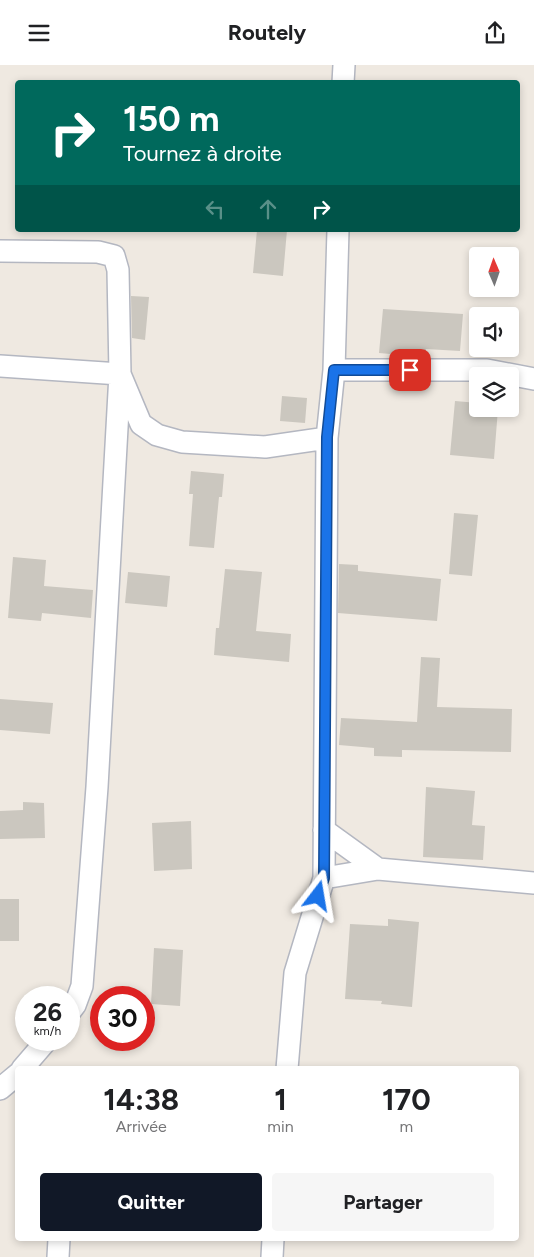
<!DOCTYPE html>
<html lang="fr">
<head>
<meta charset="utf-8">
<style>
	body { margin:0; font-family:Figtree,sans-serif; background:#f6f6f6; color:#202124; height:100vh; display:flex; flex-direction:column; font-size:19px; white-space:nowrap }
	* { box-sizing:border-box; margin:0 }
	p { font-size:16px; color:#757577 }
	.icon { flex:none; width:28px; height:28px; fill:none; stroke:currentColor; stroke-width:2; stroke-linecap:round; stroke-linejoin:round }
	.map { position:relative; flex:1; overflow:hidden }
	.details { position:absolute; left:15px; top:1001px; width:504px; height:175px; display:flex; flex-direction:column; background:#fff; border-radius:5px; box-shadow:0 2px 8px #0003 }
	.details>* { flex:none }
	.banner { position:absolute; left:15px; top:15px; width:505px; height:152px; border-radius:5px; box-shadow:0 2px 8px #0003; background:#00695c; color:#fff; overflow:hidden }
	.needle { width:32px; rotate:358deg }
	.tools { position:absolute; left:469px; top:182px; display:grid; gap:10px }
	.tools a { display:grid; place-items:center; width:50px; height:50px; border-radius:5px; background:#fff; box-shadow:0 2px 8px #0003; font-size:25px }
	.speed { position:absolute; left:15px; top:921px; display:flex; gap:10px; font-size:25px; font-weight:700; text-align:center }
	.speed>* { display:grid; place-content:center; width:65px; height:65px; border-radius:50%; background:#fff; box-shadow:0 2px 8px #0003; line-height:1 }
	.speed small { font-size:12px; font-weight:400 }
	.speed .limit { border:8px solid #d22; background:#fff; color:#111 }
	.pin { position:absolute; display:grid; place-items:center; width:42px; height:42px; color:#fff; margin:-21px; border-radius:10px; box-shadow:0 2px 8px #0006 }
	.me { position:absolute; width:55px; margin:-28px; rotate:14deg; stroke-linejoin:round; filter:drop-shadow(0 0 4px #0008) }
	.turn { display:flex; align-items:center; gap:18px; height:105px; padding:0 25px; font-size:22px }
	.turn .icon { width:65px; height:65px; stroke-width:2.5 }
	.turn b { display:block; font-size:35px; line-height:42px }
	.lanes { display:flex; align-items:center; height:48px; padding:0 25px; background:#0003; justify-content:center; gap:25px; direction:ltr }
	.lanes .off { opacity:.35 }
	.eta { display:flex; justify-content:space-evenly; align-items:center; height:85px; text-align:center }
	.eta b { font-size:30px; font-weight:700; line-height:35px }
	.action { display:flex; gap:10px; margin-top:auto; padding:10px 25px }
	.action a { flex:1; height:58px; border-radius:5px; background:#111827; color:#fff; font-size:20px; font-weight:700; line-height:58px; text-align:center }
	.action a+a { background:#f6f6f6; color:#202124 }
	header { display:flex; justify-content:space-between; align-items:center; height:65px; padding:0 25px; background:#fff; font-size:22px; font-weight:700 }
	.map>svg:first-child { display:block }
	.building { fill:#cbc7bf }
	.lines { fill:none; stroke-linecap:round; stroke-linejoin:round }
	.street-casing { stroke:#b4b7c1; stroke-width:24 }
	.street { stroke:#fff; stroke-width:21 }
	.route-casing { stroke:#114b97; stroke-width:12 }
	.route { stroke:#1a73e8; stroke-width:9 }
</style>
</head>
<body>
<header><svg class="icon" aria-label="menu" viewBox="0 0 24 24"><path d="M4 6h16M4 12h16M4 18h16"/></svg>Routely<svg class="icon" aria-label="share" viewBox="0 0 24 24"><path d="M12 15V3M7 8l5-5 5 5M5 13v7h14v-7"/></svg></header>
<div class="map">
<svg width="534" height="1192" viewBox="0 0 534 1192">
	<rect width="100%" height="100%" fill="#efe9e1"/>
	<path class="building" d="M 257,165 L 287,165 L 283,211 L 253,208 Z
		M 131,231 L 149,232 L 145,275 L 132,273 Z
		M 383,244 L 463,249 L 460,286 L 426,284 L 426,292 L 379,288 Z
		M 282,331 L 307,333 L 305,358 L 280,356 Z
		M 455,336 L 478,338 L 478,344 L 498,344 L 494,394 L 450,390 Z
		M 191,406 L 224,409 L 222,432 L 219,432 L 214,483 L 189,481 L 193,429 L 189,429 Z
		M 454,448 L 478,450 L 472,511 L 449,509 Z
		M 13,492 L 46,495 L 44,521 L 93,525 L 91,553 L 42,548 L 41,556 L 8,553 Z
		M 339,499 L 358,500 L 358,506 L 441,514 L 437,556 L 338,548 Z
		M 225,504 L 262,507 L 256,566 L 291,569 L 289,597 L 214,590 L 216,563 L 219,563 Z
		M 128,507 L 170,511 L 167,542 L 125,538 Z
		M 421,592 L 440,593 L 437,642 L 512,644 L 511,687 L 402,685 L 402,692 L 374,691 L 374,683 L 339,680 L 341,653 L 417,657 Z
		M 0,634 L 53,638 L 50,669 L 0,665 Z
		M 426,722 L 475,726 L 472,760 L 485,761 L 483,795 L 423,792 Z
		M 23,737 L 44,738 L 45,773 L 0,774 L 0,746 L 23,745 Z
		M 191,756 L 192,804 L 154,806 L 152,758 Z
		M 0,834 L 19,834 L 19,876 L 0,876 Z
		M 388,854 L 419,857 L 412,942 L 381,939 L 382,936 L 345,934 L 350,859 L 388,861 Z
		M 154,883 L 183,885 L 180,941 L 151,939 Z"/>
	<g class="lines">
		<defs>
			<path id="street" d="M 343,18 L 344,0
				M 0,186 L 98,187 L 114,191 L 118,205 L 120,309 L 97,722 L 82,921 L 75,940 L 69,948
				M 0,301 L 120,309 L 141,359 L 157,370 L 182,377 L 265,382 L 327,373
				M 334,305 L 487,305 L 534,314
				M 324,765 L 378,804
				M 324,813 L 378,804 L 534,818
				M 22,1004 L 47,975
				M 287,1004 L 295,908 L 324,813 L 327,373 L 334,305 L 338,165
				M 0,1024 L 18,1009
				M 58,1192 L 59,1174
				M 272,1192 L 273,1174"/>
		</defs>
		<use href="#street" class="street-casing"/>
		<use href="#street" class="street"/>
	</g>
	<g class="lines">
		<defs>
			<path id="route" d="M 318,831 L 324,813 L 327,372 L 334,305 L 410,305"/>
		</defs>
		<use href="#route" class="route-casing"/>
		<use href="#route" class="route"/>
	</g>
</svg>
<div class="tools">
<a><svg class="needle" viewBox="-14 -14 28 28"><path d="M0-13l5 13h-10z" fill="#e53935"/><path d="M0 13l5-13h-10z" fill="#757577"/></svg></a>
<a><svg class="icon" aria-label="sound" viewBox="0 0 24 24"><path d="M4 9h4l5-4v14l-5-4H4zM17 9q2 3 0 6"/></svg></a>
<a><svg class="icon" aria-label="layers" viewBox="0 0 24 24"><path d="M12 4l9 5-9 5-9-5zM3 14l9 5 9-5"/></svg></a>
</div>
<div class="speed"><div>26<small>km/h</small></div><div class="limit">30</div></div>
<div class="pin" style="left:410px;top:305px;background:#d93025"><svg class="icon" aria-label="arrive" viewBox="0 0 24 24"><path d="M6 21V4h12l-3 4 3 4H6"/></svg></div>
<svg class="me" style="left:318px;top:831px" viewBox="-20 -20 40 40"><path d="M0-17L14 15 0 8-14 15z" fill="#1a73e8" stroke="#fff" stroke-width="4"/></svg>
<div class="banner">
<div class="turn"><svg class="icon" aria-label="right" viewBox="0 0 24 24"><path d="M7 20v-9h11M14 6l5 5-5 5"/></svg><div><b>150 m</b>Tournez à droite</div></div>
<div class="lanes"><svg class="icon off" aria-label="left" viewBox="0 0 24 24"><path d="M17 20v-9H6M10 6l-5 5 5 5"/></svg><svg class="icon off" aria-label="ahead" viewBox="0 0 24 24"><path d="M12 20V5M6 11l6-6 6 6"/></svg><svg class="icon" aria-label="right" viewBox="0 0 24 24"><path d="M7 20v-9h11M14 6l5 5-5 5"/></svg></div>
</div>
<section class="details">
<div class="eta">
<div><b>14:38</b><p>Arrivée</p></div>
<div><b>1</b><p>min</p></div>
<div><b>170</b><p>m</p></div>
</div>
<div class="action"><a>Quitter</a><a>Partager</a></div>
</section>
</div>
</body>
</html>
